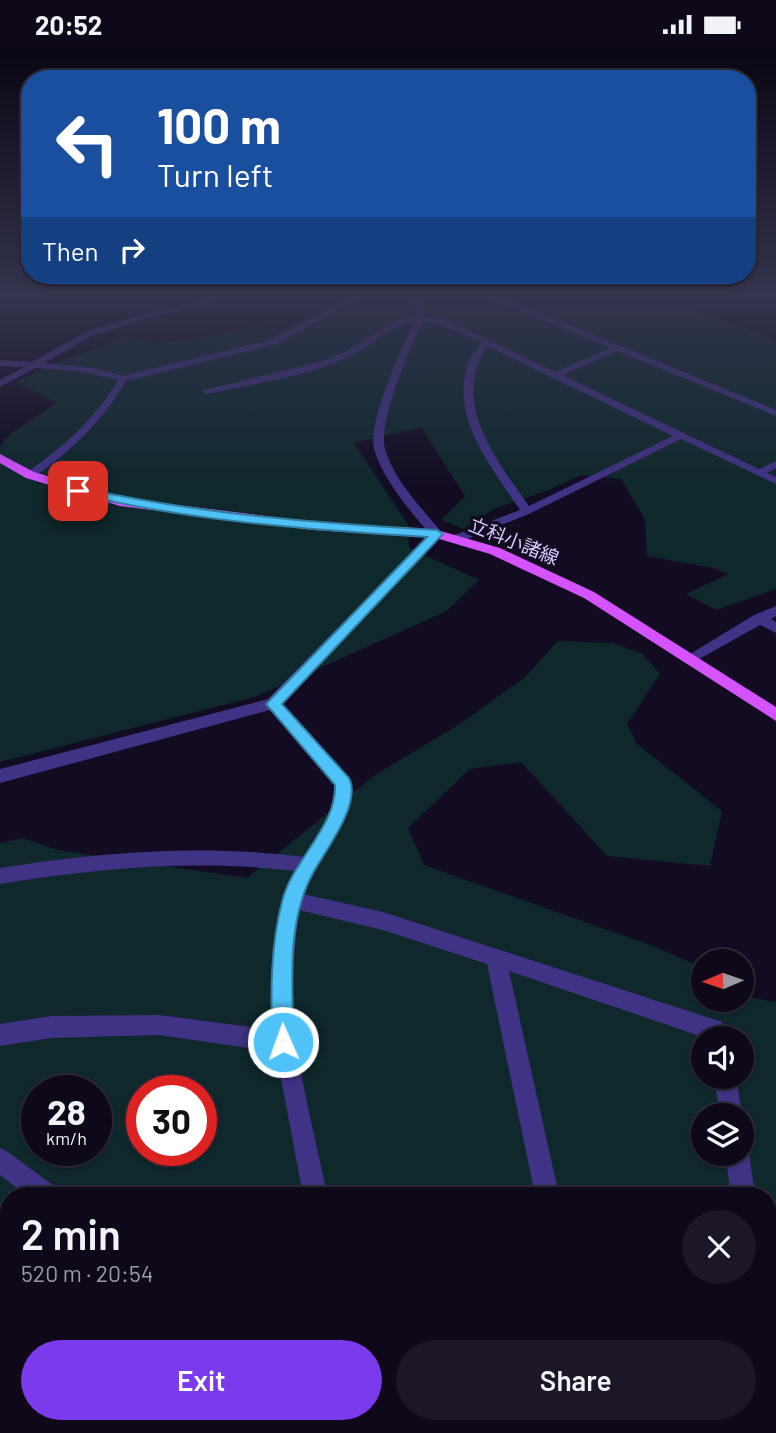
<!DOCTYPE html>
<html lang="en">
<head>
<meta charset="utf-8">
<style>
	body { margin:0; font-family:Barlow,"Noto Sans JP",sans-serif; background:#1c1626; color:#f1f3f6; height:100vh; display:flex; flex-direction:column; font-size:26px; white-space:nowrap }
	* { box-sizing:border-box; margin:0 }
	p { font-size:23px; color:#9b9aa2 }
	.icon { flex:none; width:38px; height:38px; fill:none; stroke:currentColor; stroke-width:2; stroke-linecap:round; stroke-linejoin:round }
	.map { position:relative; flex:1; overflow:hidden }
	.side { position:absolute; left:0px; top:1138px; width:777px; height:247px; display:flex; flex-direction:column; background:#0e0819; border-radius:28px 28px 0 0; box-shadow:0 2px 5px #0004,0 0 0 2px #2e2938 }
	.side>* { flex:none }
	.guide { position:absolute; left:21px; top:21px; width:735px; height:214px; border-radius:28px; box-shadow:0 2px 5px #0004,0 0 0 2px #2e2938; background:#1a4fa0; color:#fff; overflow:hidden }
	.needle { width:46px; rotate:268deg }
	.tools { position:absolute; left:691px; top:900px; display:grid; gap:14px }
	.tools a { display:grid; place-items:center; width:63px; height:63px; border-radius:50%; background:#0e0819; box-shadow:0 2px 5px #0004,0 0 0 2px #2e2938; font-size:35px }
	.speed { position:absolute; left:21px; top:1026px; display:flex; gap:14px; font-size:35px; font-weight:700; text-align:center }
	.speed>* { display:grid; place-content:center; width:91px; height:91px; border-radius:50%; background:#0e0819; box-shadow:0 2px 5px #0004,0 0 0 2px #2e2938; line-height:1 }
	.speed small { font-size:18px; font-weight:400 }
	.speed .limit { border:10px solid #d22; background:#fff; color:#111 }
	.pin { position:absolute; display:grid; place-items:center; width:60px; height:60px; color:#fff; margin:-30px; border-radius:14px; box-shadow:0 4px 10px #0006 }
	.me { position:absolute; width:77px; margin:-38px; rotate:358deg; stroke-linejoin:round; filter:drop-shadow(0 0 5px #0008) }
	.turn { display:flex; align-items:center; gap:24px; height:147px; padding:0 21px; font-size:32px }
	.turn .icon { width:91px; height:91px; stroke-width:2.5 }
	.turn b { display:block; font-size:49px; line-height:60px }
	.then { display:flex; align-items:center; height:66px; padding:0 21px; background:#0003; gap:14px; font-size:26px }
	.round { display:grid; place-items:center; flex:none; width:74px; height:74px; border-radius:37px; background:#1c1626 }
	.headline { display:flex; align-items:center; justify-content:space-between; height:119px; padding:0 21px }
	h1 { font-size:42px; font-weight:600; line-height:52px }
	.primary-button { display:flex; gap:14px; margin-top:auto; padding:14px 21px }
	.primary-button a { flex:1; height:80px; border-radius:42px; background:#7c3aed; color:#fff; font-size:28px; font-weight:600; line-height:80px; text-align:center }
	.primary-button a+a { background:#1c1626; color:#f1f3f6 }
	.status { display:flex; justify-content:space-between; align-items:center; height:49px; padding:0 35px; background:#0e0819; direction:ltr }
	.status svg { height:19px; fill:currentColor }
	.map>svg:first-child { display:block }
	.green { fill:#0e282b; fill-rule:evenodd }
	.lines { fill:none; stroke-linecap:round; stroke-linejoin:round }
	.minor { fill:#403284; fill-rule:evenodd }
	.major { fill:#d552ff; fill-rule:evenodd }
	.route { fill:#4fc3f7; stroke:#337fa1; stroke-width:2 }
	.labels { text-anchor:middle; stroke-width:7; stroke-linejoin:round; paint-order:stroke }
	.far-street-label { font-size:19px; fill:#d8cbff; stroke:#120b21 }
</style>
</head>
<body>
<div class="status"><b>20:52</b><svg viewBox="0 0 49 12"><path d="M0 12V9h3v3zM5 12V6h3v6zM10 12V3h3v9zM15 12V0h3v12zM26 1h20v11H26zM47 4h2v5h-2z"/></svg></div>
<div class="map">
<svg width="776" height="1384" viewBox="0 0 776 1384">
	<rect width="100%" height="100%" fill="#120b21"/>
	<path class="green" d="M 335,245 L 653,245 L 776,291 L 776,540 L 716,561 L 686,545 L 728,525 L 712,519 L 647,507 L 645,471 L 621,430 L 581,426 L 546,442 L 494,460 L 464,480 L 441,471 L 465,447 L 421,378 L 354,394 L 408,475 L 409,499 L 479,531 L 447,562 L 255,648 L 0,713 L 0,398 L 9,386 L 57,354 L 16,333 L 68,309 L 98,300 L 126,287 L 153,294 L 192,290 L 258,277 L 278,282 L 294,277 L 337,251 Z
		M 558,592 L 613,594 L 643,605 L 660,625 L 627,675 L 637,695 L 722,762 L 710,817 L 607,807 L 521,713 L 470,720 L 408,779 L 424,816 L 656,898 L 703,919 L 704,950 L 742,950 L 742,947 L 776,953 L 776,1199 L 768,1198 L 768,1146 L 9,1146 L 9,1201 L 0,1212 L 0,794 L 23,789 L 58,801 L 247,829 L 375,726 L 458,676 L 524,629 ZM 704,989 L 742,989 L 742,1027 L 704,1027 ZM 37,1041 L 96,1041 L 96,1101 L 37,1101 ZM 142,1041 L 201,1041 L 201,1101 L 142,1101 ZM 704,1066 L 742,1066 L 742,1104 L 704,1104 Z
		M 358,1376 L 677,1376 L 677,1384 L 358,1384 Z"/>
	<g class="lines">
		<path class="minor" d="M 231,245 L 244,245 L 145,270 L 92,287 L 44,314 L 93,319 L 123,327 L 270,291 L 357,245 L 367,245 L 276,295 L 126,332 C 103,372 71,402 34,428 L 26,428 L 26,424 C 63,398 95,370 118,331 L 78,322 L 35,319 L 0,338 L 0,331 L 24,318 L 0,317 L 0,311 L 32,313 L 86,283 L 140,266 Z
			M 408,245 L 416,246 L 424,267 L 446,271 L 555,323 L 611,299 L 501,254 L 465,245 L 506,250 L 776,361 L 776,367 L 618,302 L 562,326 L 759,420 L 776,412 L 776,419 L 767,424 L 776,428 L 776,435 L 681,390 L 531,464 L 460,493 L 452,493 L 452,487 L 520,461 C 493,420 451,370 467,318 C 469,309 476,302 481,294 L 440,275 L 423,272 C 410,299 378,372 385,400 C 394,432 423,460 443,485 L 282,655 L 351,734 L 347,765 L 303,845 L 383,863 L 722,973 L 728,989 L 706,989 L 509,922 L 559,1146 L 535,1146 L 487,915 L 383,881 L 299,861 C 293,904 291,948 296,992 C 303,1044 317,1095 327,1146 L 303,1146 L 276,1003 L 159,986 L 51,989 L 0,997 L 0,975 L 51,967 L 159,966 L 274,981 C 271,929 270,868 296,822 C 197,810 98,819 0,835 L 0,819 C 102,803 202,795 305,808 L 330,765 L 335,736 L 270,661 L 0,734 L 0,720 L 268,650 L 430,485 C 412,465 380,426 374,399 C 368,371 402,298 415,272 C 388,277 369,300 344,310 C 300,329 252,335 206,345 L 201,342 L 323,312 L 347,302 L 395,273 L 416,267 ZM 487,297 L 673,387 L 529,457 C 495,409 451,355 487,297 Z
			M 776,557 L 776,567 L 771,570 L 776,573 L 776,584 L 760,576 L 694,613 L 689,615 L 682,610 L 754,566 Z
			M 714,1027 L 736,1027 L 742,1066 L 742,1067 L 720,1066 Z
			M 742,1094 L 749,1104 L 755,1146 L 731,1146 L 725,1104 L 742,1104 Z
			M 0,1099 L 8,1103 L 54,1137 L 57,1146 L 26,1146 L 0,1126 Z
			M 776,1356 L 776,1384 L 636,1384 L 639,1376 L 768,1376 L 768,1358 Z
			M 325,1376 L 549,1376 L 552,1384 L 328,1384 Z
			M 583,1376 L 611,1376 L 613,1384 L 585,1384 Z"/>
		<path class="major" d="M 0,405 L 34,423 L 121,449 L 314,473 L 437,481 L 500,499 L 594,543 L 776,658 L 776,672 L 584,549 L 490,505 L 436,489 L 314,481 L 120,457 L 26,429 L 0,414 Z"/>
	</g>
	<linearGradient id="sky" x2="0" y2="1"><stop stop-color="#0a0612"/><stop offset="0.56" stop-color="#33344e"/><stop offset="1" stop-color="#33344e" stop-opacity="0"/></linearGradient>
	<rect width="776" height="439" fill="url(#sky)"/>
	<path class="route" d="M 78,438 C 196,465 317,474 437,481 L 443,485 L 282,655 L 349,729 C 362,754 326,801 314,822 C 286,872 292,937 294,993 L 291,1000 L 283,1003 L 276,1000 L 272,993 C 271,946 270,898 282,853 C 291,813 337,777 335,736 L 266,655 L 427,488 C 309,481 190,472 74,444 L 73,442 Z"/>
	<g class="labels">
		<g class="far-street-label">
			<text transform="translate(514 492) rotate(22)" y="7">立科小諸線</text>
		</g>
	</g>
</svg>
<div class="tools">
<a><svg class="needle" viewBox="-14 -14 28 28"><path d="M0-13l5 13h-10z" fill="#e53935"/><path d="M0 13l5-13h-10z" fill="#9b9aa2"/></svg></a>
<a><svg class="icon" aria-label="sound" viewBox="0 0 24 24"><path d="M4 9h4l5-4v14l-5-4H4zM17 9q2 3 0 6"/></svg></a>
<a><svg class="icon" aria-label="layers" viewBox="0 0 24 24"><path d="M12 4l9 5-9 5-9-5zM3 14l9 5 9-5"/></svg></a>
</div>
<div class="speed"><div>28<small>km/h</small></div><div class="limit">30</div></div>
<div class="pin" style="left:78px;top:442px;background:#d93025"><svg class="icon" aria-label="arrive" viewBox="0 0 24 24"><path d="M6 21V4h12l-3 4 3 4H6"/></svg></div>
<svg class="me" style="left:283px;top:993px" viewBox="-20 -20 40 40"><circle r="17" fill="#4fc3f7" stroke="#fff" stroke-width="3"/><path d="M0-11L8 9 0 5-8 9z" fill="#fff"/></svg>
<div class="guide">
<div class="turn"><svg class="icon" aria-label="left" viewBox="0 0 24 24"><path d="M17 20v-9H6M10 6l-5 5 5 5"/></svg><div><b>100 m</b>Turn left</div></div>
<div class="then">Then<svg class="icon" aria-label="right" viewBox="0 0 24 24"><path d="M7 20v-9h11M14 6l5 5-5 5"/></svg></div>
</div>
<section class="side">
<div class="headline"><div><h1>2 min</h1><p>520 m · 20:54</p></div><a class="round"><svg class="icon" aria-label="close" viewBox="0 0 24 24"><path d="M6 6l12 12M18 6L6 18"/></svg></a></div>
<div class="primary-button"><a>Exit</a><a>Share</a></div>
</section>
</div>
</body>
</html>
